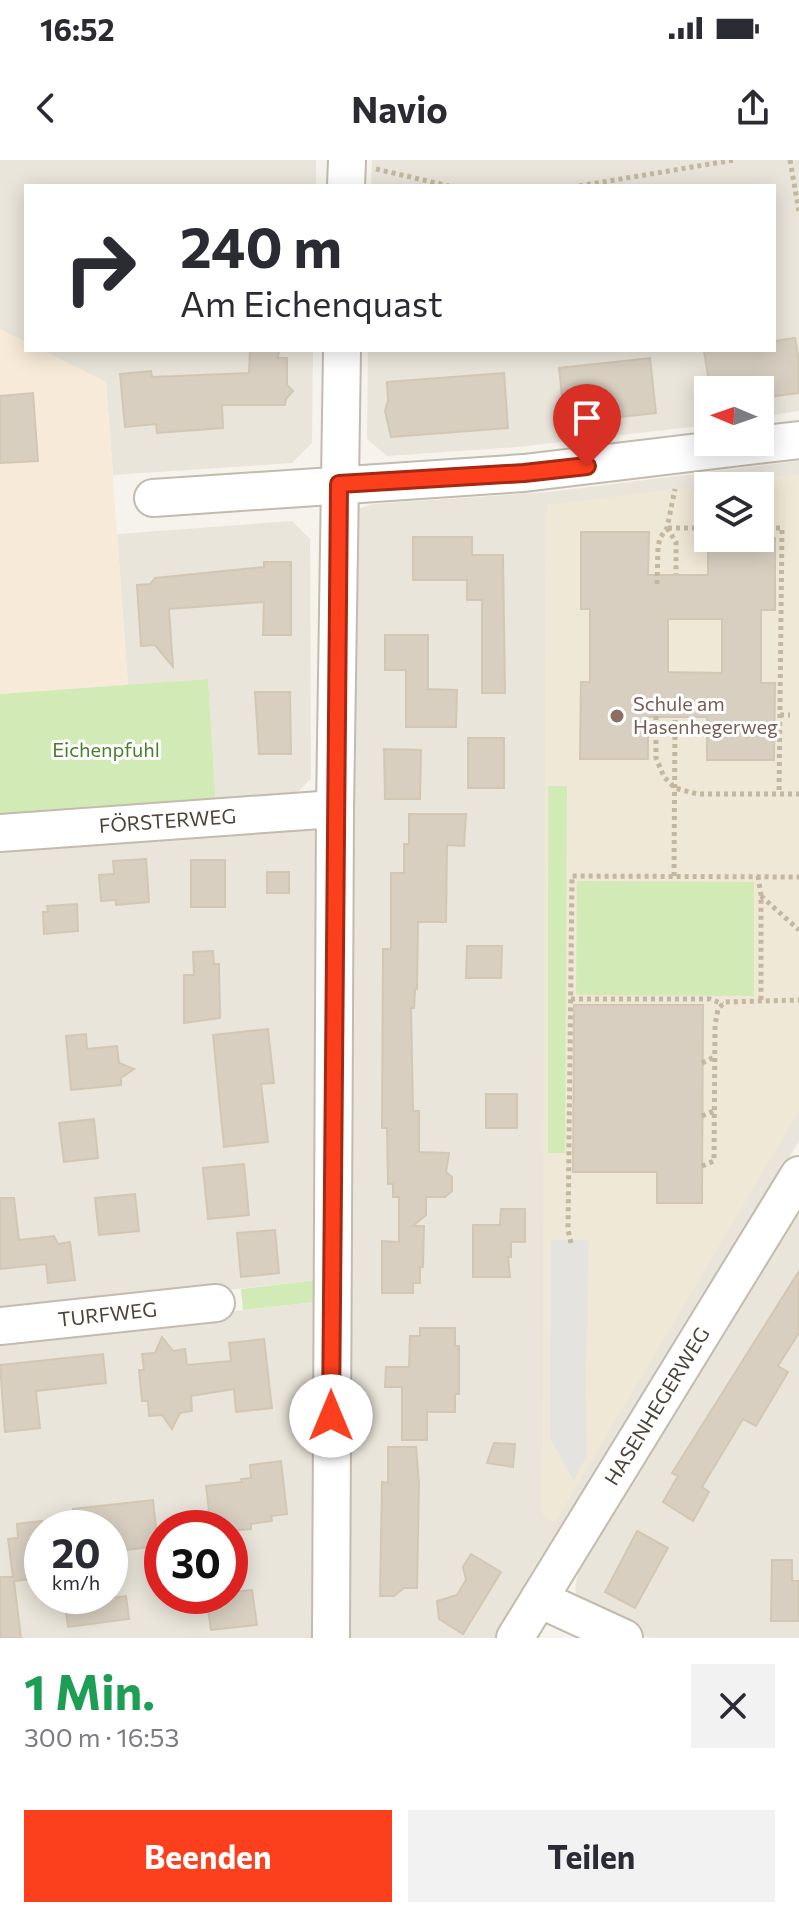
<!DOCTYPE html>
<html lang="de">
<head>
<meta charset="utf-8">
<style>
	body { margin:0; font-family:Commissioner,sans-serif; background:#f2f2f3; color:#2b2b33; height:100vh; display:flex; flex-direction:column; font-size:30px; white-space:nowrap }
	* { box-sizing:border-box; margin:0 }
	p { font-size:26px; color:#7c7c81 }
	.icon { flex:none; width:44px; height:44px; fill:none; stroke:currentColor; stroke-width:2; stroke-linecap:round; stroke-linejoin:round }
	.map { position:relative; height:1478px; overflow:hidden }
	.panel { display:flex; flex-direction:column; background:#fff; flex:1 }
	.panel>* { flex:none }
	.banner { position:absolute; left:24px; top:24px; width:752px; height:168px; border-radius:0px; box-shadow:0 4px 20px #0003; background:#fff; color:#2b2b33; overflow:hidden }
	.needle { width:52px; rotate:272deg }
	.fabs { position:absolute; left:694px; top:216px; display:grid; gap:16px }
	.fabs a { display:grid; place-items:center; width:80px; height:80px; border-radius:0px; background:#fff; box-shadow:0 4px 20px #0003; font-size:40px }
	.speed { position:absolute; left:24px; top:1350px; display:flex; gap:16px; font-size:40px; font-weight:700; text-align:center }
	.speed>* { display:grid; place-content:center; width:104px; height:104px; border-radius:50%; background:#fff; box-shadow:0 4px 20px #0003; line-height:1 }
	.speed small { font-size:20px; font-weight:400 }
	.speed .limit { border:12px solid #d22; background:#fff; color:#111 }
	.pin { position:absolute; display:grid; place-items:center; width:68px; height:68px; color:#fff; margin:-82px -34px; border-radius:50% 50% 50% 0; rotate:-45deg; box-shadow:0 0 8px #0007 }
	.pin .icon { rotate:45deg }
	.me { position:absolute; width:88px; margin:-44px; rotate:0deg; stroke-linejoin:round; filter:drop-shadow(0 0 6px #0008) }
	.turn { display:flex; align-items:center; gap:28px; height:168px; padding:0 24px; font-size:36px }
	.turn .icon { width:104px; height:104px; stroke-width:2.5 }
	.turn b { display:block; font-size:56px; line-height:68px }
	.round { display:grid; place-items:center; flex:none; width:84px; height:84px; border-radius:0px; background:#f2f2f3 }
	.head { display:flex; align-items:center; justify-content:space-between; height:136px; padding:0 24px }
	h1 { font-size:48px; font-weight:700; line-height:60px; color:#1e9e55 }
	.button { display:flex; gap:16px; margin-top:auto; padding:16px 24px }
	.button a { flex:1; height:92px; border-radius:0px; background:#fc3f1d; color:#fff; font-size:32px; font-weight:700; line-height:92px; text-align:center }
	.button a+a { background:#f2f2f3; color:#2b2b33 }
	.status { display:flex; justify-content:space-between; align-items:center; height:56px; padding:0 40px; background:#fff; direction:ltr }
	.status svg { height:22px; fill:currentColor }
	header { display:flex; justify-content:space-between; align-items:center; height:104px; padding:0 24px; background:#fff; font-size:36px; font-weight:700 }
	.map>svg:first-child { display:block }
	.residential { fill:#eae5da; fill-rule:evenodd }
	.commercial { fill:#f7ead8 }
	.education { fill:#efe8d6; fill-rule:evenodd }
	.green { fill:#d2eab5 }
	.parking { fill:#e5e3e0 }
	.building { fill:#d8cfc1; stroke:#d3c7b4; stroke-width:2; fill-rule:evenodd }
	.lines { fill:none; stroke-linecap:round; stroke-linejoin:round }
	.minor-casing { stroke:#c2bbae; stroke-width:40 }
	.path { stroke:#c4b79f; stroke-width:5; stroke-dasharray:4 4; stroke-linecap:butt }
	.minor { stroke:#fff; stroke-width:36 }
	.route-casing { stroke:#a42913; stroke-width:20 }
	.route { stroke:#fc3f1d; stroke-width:14 }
	.education-dot { fill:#8d6e63; stroke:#fff; stroke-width:3 }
	.labels { text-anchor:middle; stroke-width:6; stroke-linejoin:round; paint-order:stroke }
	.education-label { font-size:20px; fill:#785e54; stroke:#fff; text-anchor:start }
	.park-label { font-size:20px; fill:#4a7f2a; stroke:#fff }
	.street-label { font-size:20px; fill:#4b4439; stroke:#fff }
</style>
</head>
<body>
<div class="status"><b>16:52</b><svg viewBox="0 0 49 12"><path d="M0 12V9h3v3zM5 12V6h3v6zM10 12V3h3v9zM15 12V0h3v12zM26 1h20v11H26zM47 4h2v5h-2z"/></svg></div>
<header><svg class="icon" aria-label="back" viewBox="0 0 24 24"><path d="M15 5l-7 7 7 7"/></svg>Navio<svg class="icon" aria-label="share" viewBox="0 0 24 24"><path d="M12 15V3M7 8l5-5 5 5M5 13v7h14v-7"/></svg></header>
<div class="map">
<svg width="799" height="1478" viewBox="0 0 799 1478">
	<rect width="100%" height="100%" fill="#f6f3ec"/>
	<path class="residential" d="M 0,0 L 316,0 L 316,26 L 26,26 L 26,182 L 0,169 Z
		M 372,0 L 799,0 L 799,251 L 760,257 L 760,230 L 708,230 L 708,265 L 518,287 L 387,296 L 367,279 L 368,190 L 774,190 L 774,26 L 371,26 Z
		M 42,190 L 313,190 L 312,283 L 292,303 L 113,315 L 106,222 Z
		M 799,301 L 799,981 L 496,1478 L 339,1478 L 351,363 L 358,349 L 373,344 L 549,332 ZM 708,326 L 760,326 L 760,378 L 708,378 Z
		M 292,361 L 310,379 L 311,619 L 289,640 L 216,646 L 208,519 L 128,525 L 117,374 Z
		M 313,666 L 320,672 L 316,1120 L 0,1156 L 0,691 Z
		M 799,1051 L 799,1478 L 651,1478 L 640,1475 L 577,1437 L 575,1429 L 578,1413 Z
		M 316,1142 L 321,1478 L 0,1478 L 0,1178 ZM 42,1368 L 110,1368 L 110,1436 L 42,1436 ZM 162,1368 L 230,1368 L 230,1436 L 162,1436 Z"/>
	<path class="commercial" d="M 0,169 L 26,182 L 26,190 L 42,190 L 106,222 L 128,525 L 0,534 Z"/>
	<path class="education" d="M 799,314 L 799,951 L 555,1362 L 542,1357 L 546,345 ZM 708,326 L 760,326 L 760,378 L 708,378 Z"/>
	<path class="green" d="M 208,519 L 216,646 L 0,660 L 0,534 Z
		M 548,626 L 567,626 L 565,993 L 548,993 Z
		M 577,721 L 754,722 L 754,836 L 576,835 Z
		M 316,1120 L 316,1142 L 243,1150 L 241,1129 Z"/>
	<path class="parking" d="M 551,1080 L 589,1080 L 586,1215 L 587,1295 L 574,1320 L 550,1279 Z"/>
	<path class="building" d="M 795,178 L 799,201 L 799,233 L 760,238 L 760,230 L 710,230 L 704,190 L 774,190 L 774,181 Z
		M 250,190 L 279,190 L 278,198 L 287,198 L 287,225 L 293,231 L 286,239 L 285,245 L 222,245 L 223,268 L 157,273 L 156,264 L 125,267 L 120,214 L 151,211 L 152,217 L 249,213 Z
		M 650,198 L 656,253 L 565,263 L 559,208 Z
		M 504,213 L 508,268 L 391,277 L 385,251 L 388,241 L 387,222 Z
		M 33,233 L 38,301 L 0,303 L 0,236 Z
		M 581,372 L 649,372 L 648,415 L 708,415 L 708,378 L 775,378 L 775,450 L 761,450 L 761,523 L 775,523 L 774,600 L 707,600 L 707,557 L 648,557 L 648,599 L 580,599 L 581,522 L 590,522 L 590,449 L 581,449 ZM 668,459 L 722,459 L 722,513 L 668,512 Z
		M 413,377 L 472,377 L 472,395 L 503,395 L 505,533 L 482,533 L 482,440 L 467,440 L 467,420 L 413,420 Z
		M 264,402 L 291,402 L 291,475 L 263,475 L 264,442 L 169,449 L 173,507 L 155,485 L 141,486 L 137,425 L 150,424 L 155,418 L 264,407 Z
		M 385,475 L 428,475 L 428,529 L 457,530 L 456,567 L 406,567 L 406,510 L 385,510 Z
		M 255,532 L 290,532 L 291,594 L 259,594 Z
		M 468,578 L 504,578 L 504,628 L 468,628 Z
		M 384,589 L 421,590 L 420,639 L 385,639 Z
		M 409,654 L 466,654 L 464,686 L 447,685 L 446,762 L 418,762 L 417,829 L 415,830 L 414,848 L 411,848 L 413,951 L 419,951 L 419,992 L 449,993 L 446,1012 L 452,1017 L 452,1031 L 445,1037 L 426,1037 L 426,1055 L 413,1066 L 424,1066 L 423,1107 L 420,1107 L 420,1123 L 413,1123 L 413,1133 L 382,1133 L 382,1081 L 399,1082 L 399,1037 L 393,1037 L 393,1024 L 388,1024 L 387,968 L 382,968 L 383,789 L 391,789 L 391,713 L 404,713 L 404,684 L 409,684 Z
		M 146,699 L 149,742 L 116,745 L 116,740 L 101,741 L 99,715 L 114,714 L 113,701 Z
		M 191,700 L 225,700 L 225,747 L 191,747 Z
		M 267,712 L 289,712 L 289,733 L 267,733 Z
		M 77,744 L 78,771 L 44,774 L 43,752 L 48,752 L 47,746 Z
		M 467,786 L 502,786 L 501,818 L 466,818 Z
		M 213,791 L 214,804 L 219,804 L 220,858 L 184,863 L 184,815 L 194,815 L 193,792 Z
		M 574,845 L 703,845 L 702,1043 L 657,1043 L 657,1012 L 573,1012 Z
		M 268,869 L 274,923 L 261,924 L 268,982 L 224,987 L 213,875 Z
		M 86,874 L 87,889 L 117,886 L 119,903 L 134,909 L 121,918 L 121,925 L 71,930 L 66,876 Z
		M 486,934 L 517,934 L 517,968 L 486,968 Z
		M 94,959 L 98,998 L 64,1002 L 59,963 Z
		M 244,1004 L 249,1055 L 208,1059 L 203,1008 Z
		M 135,1034 L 139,1071 L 99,1075 L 95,1038 Z
		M 0,1038 L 14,1038 L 19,1080 L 54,1076 L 58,1084 L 70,1082 L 75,1120 L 48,1123 L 46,1104 L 0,1109 Z
		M 501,1049 L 525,1049 L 525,1082 L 511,1082 L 511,1097 L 508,1097 L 510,1117 L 473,1117 L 473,1065 L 500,1065 Z
		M 275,1070 L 279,1113 L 241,1117 L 237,1073 Z
		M 799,1111 L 799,1173 L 778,1206 L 788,1212 L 756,1266 L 743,1259 L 702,1327 L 709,1332 L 693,1361 L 663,1342 L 678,1316 L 672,1313 Z
		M 420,1168 L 455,1168 L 455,1186 L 459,1186 L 459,1234 L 455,1234 L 455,1252 L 427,1252 L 427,1280 L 402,1280 L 402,1227 L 385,1227 L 386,1207 L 409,1207 L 410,1176 L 420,1176 Z
		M 162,1177 L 173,1191 L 185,1189 L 187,1205 L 231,1201 L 229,1183 L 264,1179 L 272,1248 L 236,1252 L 234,1229 L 191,1236 L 192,1251 L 180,1253 L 172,1269 L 162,1255 L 149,1256 L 148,1241 L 142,1241 L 139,1210 L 144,1210 L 142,1194 L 155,1193 Z
		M 103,1194 L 106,1223 L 36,1231 L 40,1268 L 5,1272 L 0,1205 Z
		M 494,1283 L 515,1284 L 513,1307 L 487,1303 Z
		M 388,1287 L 416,1287 L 419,1323 L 417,1428 L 404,1428 L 394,1436 L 380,1436 L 382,1322 L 388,1323 Z
		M 281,1301 L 287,1354 L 271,1356 L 272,1361 L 251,1364 L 251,1369 L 230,1371 L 230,1368 L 211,1368 L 206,1326 L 242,1322 L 241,1319 L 251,1318 L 250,1305 Z
		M 153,1340 L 158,1386 L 110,1392 L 110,1368 L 75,1368 L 73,1349 Z
		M 42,1361 L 42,1397 L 38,1398 L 40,1418 L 14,1421 L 21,1478 L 0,1478 L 0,1417 L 13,1417 L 8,1379 L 18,1378 L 17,1364 Z
		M 637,1371 L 668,1388 L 635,1448 L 605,1432 Z
		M 471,1394 L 501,1412 L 463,1474 L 439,1459 L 437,1441 L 457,1435 L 466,1420 L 463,1407 Z
		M 772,1400 L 792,1400 L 792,1421 L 799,1421 L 799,1461 L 771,1461 Z
		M 252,1430 L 257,1465 L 211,1470 L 206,1436 L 230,1436 L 230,1432 Z
		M 126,1436 L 129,1459 L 68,1467 L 65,1444 Z"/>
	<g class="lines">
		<defs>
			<g id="minor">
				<path d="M 346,26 L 347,0"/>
				<path d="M 153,338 L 524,313 L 799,280"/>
				<path id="s1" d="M 0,673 L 335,649"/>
				<path id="s2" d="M 0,1166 L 216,1143"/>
				<path d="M 539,1439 L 624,1478"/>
				<path d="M 331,1478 L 335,649 L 342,190"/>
				<path id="s3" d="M 515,1478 L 799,1015"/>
			</g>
		</defs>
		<use href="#minor" class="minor-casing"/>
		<path class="path" d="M 790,0 L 799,51
			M 376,9 L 449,26
			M 579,26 L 734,0
			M 667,368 L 676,382 L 676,414
			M 668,368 L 708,368
			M 760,368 L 782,368 L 779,634
			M 657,424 L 658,387 L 660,378 L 667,368 L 675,329
			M 656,548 L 656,598 L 664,617 L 675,628 L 697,634 L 799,634
			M 780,555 L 790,555
			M 674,716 L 675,557
			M 758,716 L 761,735 L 761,840
			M 761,736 L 799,770
			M 571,839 L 710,839 L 723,844
			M 702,903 L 714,897
			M 702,956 L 714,951
			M 702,1006 L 714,1001 L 715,865 L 718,849 L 725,842 L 799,840
			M 571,1083 L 568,1070 L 572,716 L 799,717"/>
		<use href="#minor" class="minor"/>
	</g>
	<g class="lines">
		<defs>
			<path id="route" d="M 331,1256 L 339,324 L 524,313 L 587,306"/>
		</defs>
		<use href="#route" class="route-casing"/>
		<use href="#route" class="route"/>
	</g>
	<circle class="education-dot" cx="617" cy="556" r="8"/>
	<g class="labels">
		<g class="education-label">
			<text x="633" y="551">Schule am<tspan x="633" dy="23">Hasenhegerweg</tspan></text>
		</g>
		<g class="park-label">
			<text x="106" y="597">Eichenpfuhl</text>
		</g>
		<g class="street-label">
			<text dy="7" stroke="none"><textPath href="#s1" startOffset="168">FÖRSTERWEG</textPath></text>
			<text dy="7" stroke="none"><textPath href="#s2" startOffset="108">TURFWEG</textPath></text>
			<text dy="7" stroke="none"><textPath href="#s3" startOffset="272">HASENHEGERWEG</textPath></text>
		</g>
	</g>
</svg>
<div class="fabs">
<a><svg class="needle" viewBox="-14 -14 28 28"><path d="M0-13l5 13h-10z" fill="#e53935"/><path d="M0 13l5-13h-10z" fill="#7c7c81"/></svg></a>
<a><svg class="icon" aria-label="layers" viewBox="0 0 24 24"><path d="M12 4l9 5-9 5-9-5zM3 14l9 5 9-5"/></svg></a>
</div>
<div class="speed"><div>20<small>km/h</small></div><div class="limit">30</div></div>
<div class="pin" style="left:587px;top:306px;background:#d93025"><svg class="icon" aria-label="arrive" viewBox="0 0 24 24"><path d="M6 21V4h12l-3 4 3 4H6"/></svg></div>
<svg class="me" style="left:331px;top:1256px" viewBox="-20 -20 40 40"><circle r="19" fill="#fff"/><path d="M0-13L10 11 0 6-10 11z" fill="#fc3f1d"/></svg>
<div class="banner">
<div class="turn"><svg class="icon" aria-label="right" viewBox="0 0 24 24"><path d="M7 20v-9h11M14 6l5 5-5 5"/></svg><div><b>240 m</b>Am Eichenquast</div></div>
</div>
</div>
<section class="panel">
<div class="head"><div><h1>1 Min.</h1><p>300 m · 16:53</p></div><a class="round"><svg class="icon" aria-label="close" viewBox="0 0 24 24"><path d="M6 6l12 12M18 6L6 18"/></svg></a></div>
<div class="button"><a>Beenden</a><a>Teilen</a></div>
</section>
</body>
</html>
